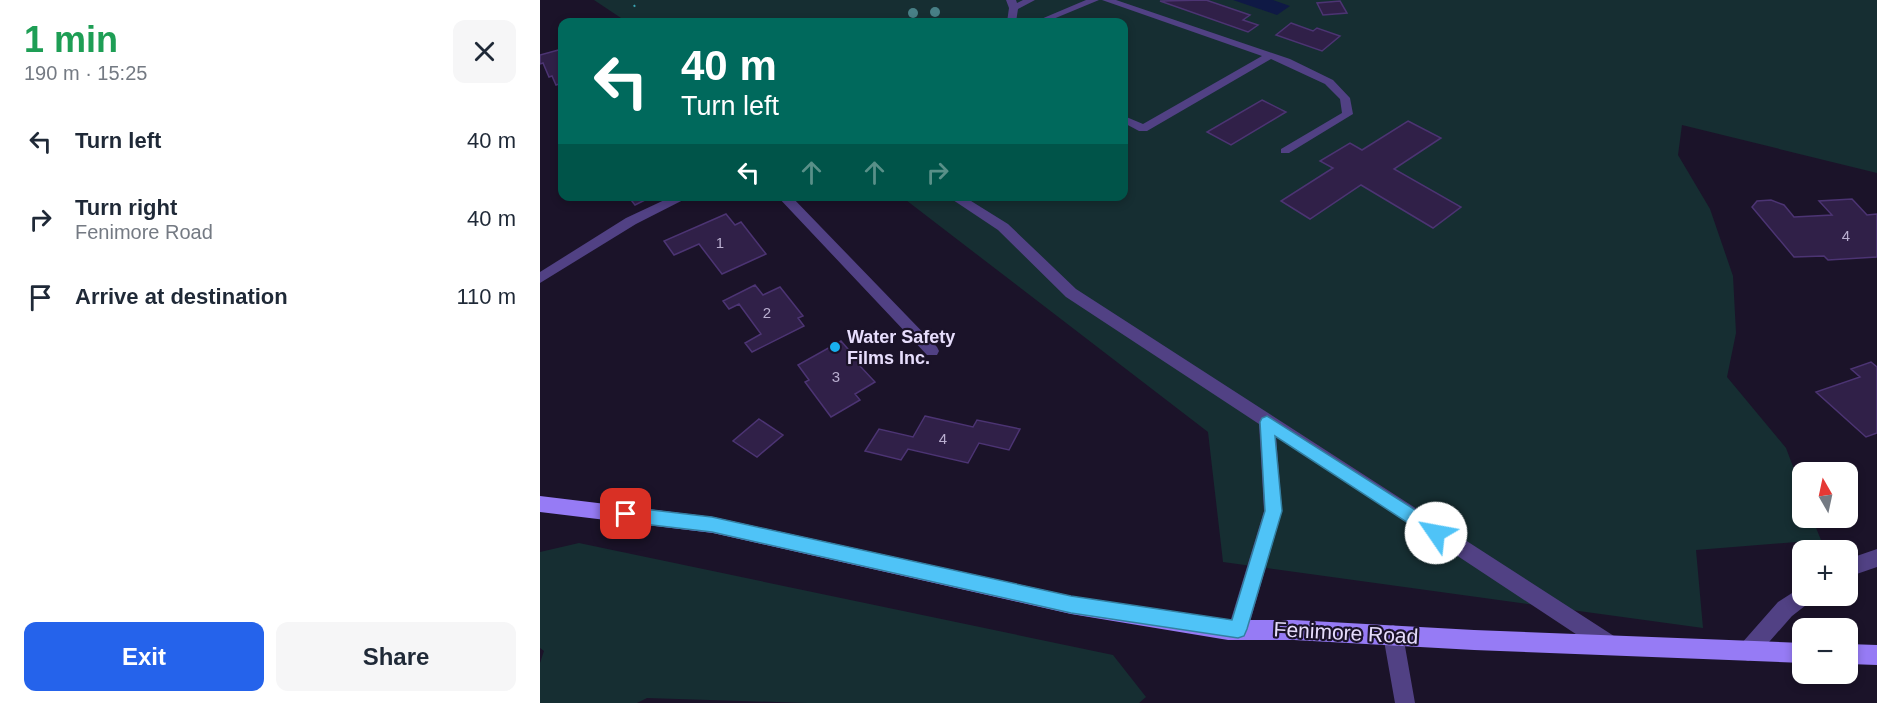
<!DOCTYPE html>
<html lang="en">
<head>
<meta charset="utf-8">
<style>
	body { margin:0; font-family:Helvetica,sans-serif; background:#f6f6f7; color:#1f2937; height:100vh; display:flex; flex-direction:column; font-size:22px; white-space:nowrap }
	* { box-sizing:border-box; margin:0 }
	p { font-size:20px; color:#747a83 }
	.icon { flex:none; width:33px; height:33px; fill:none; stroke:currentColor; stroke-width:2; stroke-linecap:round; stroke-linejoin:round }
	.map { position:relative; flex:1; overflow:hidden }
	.panel { display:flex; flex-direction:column; background:#fff; width:540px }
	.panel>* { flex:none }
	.guide { position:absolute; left:18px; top:18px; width:570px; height:183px; border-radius:12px; box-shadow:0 3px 9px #0003; background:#00695c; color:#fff; overflow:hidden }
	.needle { width:39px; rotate:351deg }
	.fabs { position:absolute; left:1252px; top:462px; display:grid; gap:12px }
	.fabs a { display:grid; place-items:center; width:66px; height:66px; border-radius:12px; background:#fff; box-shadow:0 3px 9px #0003; font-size:30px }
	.pin { position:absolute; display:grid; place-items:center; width:51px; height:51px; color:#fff; margin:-26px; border-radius:12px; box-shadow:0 3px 9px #0006 }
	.me { position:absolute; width:66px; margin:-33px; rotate:303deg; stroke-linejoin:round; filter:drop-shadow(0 0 4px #0008) }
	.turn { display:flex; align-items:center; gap:21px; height:126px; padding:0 24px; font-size:27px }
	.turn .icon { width:78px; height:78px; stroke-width:2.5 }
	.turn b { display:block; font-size:42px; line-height:51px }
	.lanes { display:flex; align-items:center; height:57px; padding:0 24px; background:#0003; justify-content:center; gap:30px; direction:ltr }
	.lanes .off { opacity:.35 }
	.round { display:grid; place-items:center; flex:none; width:63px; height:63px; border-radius:12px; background:#f6f6f7 }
	.summary { display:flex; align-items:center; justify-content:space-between; height:102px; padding:0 24px }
	h1 { font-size:36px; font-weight:600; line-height:45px; color:#1e9e55 }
	.action { display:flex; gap:12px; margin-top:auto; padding:12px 24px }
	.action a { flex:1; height:69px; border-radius:12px; background:#2563eb; color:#fff; font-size:24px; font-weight:600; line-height:69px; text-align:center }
	.action a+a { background:#f6f6f7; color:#1f2937 }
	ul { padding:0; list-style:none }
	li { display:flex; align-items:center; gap:18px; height:78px; padding:0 24px }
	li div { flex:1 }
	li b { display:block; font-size:22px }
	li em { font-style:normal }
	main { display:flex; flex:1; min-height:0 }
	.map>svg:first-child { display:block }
	.green { fill:#162e32 }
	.water { fill:#0f1945 }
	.building { fill:#302048; stroke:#4c3473; stroke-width:1.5 }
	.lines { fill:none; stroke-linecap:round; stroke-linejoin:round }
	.path { stroke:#3aa4b3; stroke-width:2; stroke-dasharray:2 3; stroke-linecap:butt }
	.lane { fill:#514184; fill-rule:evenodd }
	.street { fill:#514184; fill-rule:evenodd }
	.secondary { fill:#967bf5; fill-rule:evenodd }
	.tree { fill:#487f86 }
	.route { fill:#4fc3f7; stroke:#337fa1; stroke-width:1.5 }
	.poi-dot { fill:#18b0ee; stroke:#1b1329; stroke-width:2 }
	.labels { text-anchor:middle; stroke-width:4.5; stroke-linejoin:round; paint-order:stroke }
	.number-label { font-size:15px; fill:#b9aecf }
	.poi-label { font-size:18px; font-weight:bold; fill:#e7ddfc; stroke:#1b1329; text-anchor:start }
	.near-street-label { font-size:21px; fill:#e7ddfc; stroke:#1b1329 }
</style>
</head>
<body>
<main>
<section class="panel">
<div class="summary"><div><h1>1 min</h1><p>190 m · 15:25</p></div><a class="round"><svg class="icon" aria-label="close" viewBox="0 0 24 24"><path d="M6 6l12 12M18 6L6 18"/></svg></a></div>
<ul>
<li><svg class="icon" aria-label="left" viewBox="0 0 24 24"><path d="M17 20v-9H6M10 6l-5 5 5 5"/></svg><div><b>Turn left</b></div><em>40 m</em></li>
<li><svg class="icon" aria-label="right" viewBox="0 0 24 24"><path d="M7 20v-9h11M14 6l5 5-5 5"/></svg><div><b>Turn right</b><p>Fenimore Road</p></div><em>40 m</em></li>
<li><svg class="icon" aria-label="arrive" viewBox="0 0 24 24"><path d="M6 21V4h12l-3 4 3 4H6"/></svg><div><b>Arrive at destination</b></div><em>110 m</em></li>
</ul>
<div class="action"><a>Exit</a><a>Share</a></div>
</section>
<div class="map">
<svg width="1337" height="703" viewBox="0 0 1337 703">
	<rect width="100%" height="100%" fill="#1b1329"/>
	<path class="green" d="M 54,0 L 1337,0 L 1337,173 L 1142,125 L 1138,155 L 1170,209 L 1193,276 L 1196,333 L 1187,377 L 1246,448 L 1263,493 L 1263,518 L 1272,518 L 1281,540 L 1156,550 L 1163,628 L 683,562 L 668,432 L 362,197 L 584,196 L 584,22 L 87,22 Z
		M 39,543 L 573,655 L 606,697 L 599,703 L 267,703 L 107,698 L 97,703 L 0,703 L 0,663 L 4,651 L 0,648 L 0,552 Z"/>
	<path class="water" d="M 693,0 L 733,0 L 750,6 L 737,15 Z"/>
	<path class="building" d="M 666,0 L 710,15 L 703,20 L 718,25 L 708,32 L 620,1 Z
		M 800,1 L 807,13 L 783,15 L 777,3 Z
		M 751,23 L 773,31 L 777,28 L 800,36 L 782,51 L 736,35 Z
		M 22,49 L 22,83 L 16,85 L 12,76 L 9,77 L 3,63 L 0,64 L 0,55 Z
		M 722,100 L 746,112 L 691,145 L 667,132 Z
		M 868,121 L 901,138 L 854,169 L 921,207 L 893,228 L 821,185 L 770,219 L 741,201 L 793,168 L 780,161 L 810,143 L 822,150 Z
		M 88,196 L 113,196 L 95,205 Z
		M 1312,199 L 1327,215 L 1337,214 L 1337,257 L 1288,260 L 1284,256 L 1254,257 L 1212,207 L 1217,201 L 1231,200 L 1244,205 L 1254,217 L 1292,215 L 1279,201 Z
		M 186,214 L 195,225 L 201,222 L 226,254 L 182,274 L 159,244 L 134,255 L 124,241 Z
		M 215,285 L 223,295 L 240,287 L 263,316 L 258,318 L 264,326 L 212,352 L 205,343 L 221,334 L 199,304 L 189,309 L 183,301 Z
		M 301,341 L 315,357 L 322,353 L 329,361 L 320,366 L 335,382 L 315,394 L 320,400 L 291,417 L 265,382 L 269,380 L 258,365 Z
		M 1331,362 L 1337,367 L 1337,433 L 1326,437 L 1276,392 L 1320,377 L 1311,369 Z
		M 385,416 L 433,427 L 437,420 L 480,429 L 469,450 L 439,443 L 428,463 L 368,449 L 361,460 L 325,451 L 339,429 L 373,437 Z
		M 219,419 L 243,435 L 217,457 L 193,441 Z"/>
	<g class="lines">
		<path class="path" d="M 94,5 L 96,9"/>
		<path class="lane" d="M 466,0 L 476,0 L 477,3 L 483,0 L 495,0 L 478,9 L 476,22 L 467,22 L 469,8 Z
			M 546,0 L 559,0 L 506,22 L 494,22 Z
			M 562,0 L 576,0 L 750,59 L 793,80 L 810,98 L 813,114 L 749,153 L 741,153 L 741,149 L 802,113 L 800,99 L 785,84 L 731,59 L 607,131 L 599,131 L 584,123 L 584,116 L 603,124 L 722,56 Z
			M 407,196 L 423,196 L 468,224 L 536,289 L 1077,638 L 1080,645 L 1077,652 L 1070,655 L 1063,652 L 736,436 L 742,511 L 708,629 L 705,636 L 698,639 L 691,636 L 688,629 L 724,511 L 719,424 L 526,297 L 458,230 Z"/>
		<path class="street" d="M 133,196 L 151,196 L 96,224 L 0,283 L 0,272 L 86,218 Z
			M 237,196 L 251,196 L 397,347 L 399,351 L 397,355 L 387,355 Z
			M 1337,549 L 1337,567 L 1308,577 L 1308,559 Z
			M 1263,586 L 1263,596 L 1272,596 L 1270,602 L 1252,616 L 1215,658 L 1208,661 L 1201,658 L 1198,651 L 1201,644 L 1238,602 Z
			M 853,625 L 860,628 L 863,635 L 875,703 L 855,703 L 843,635 L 846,628 Z"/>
		<path class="secondary" d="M 0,496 L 173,517 L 531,596 L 688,620 L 754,620 L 934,630 L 1263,643 L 1263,663 L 934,650 L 754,640 L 688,640 L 531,614 L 173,533 L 0,512 Z
			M 1308,644 L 1337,645 L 1337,665 L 1308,664 Z"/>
	</g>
	<g class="tree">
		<circle cx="395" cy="12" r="5"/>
		<circle cx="373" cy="13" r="5"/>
	</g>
	<path class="route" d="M 727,416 L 902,527 L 905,533 L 902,538 L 896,540 L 891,538 L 735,436 L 742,511 L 707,629 L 704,636 L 698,638 L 531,613 L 172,532 L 86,522 L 81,520 L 78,514 L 81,509 L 86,507 L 172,517 L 531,596 L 692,620 L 725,511 L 720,422 L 722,418 Z"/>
	<circle class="poi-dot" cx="295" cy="347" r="6"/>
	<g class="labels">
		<g class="number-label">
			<text x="1306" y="241">4</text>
			<text x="180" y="248">1</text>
			<text x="227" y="318">2</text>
			<text x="296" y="382">3</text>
			<text x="403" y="444">4</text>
		</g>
		<g class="poi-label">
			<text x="307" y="343">Water Safety<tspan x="307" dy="21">Films Inc.</tspan></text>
		</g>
		<g class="near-street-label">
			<text transform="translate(806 633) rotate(3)" y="7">Fenimore Road</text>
		</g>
	</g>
</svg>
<div class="fabs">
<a><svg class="needle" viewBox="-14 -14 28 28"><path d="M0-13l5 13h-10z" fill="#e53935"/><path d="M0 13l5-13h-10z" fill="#747a83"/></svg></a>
<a>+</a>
<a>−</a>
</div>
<div class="pin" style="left:86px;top:514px;background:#d93025"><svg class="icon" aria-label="arrive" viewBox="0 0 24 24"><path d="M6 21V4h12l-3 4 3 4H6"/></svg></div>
<svg class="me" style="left:896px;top:533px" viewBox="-20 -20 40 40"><circle r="19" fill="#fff"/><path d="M0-13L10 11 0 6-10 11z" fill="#4fc3f7"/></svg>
<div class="guide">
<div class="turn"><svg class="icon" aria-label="left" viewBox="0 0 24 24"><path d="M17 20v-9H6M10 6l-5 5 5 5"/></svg><div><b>40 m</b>Turn left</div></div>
<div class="lanes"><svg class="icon" aria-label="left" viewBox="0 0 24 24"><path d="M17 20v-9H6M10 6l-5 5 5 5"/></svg><svg class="icon off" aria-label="ahead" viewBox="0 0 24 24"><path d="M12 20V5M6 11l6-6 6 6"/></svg><svg class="icon off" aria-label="ahead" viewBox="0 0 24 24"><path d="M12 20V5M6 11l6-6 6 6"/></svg><svg class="icon off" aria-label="right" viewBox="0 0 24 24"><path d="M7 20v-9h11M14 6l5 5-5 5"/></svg></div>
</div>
</div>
</main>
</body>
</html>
